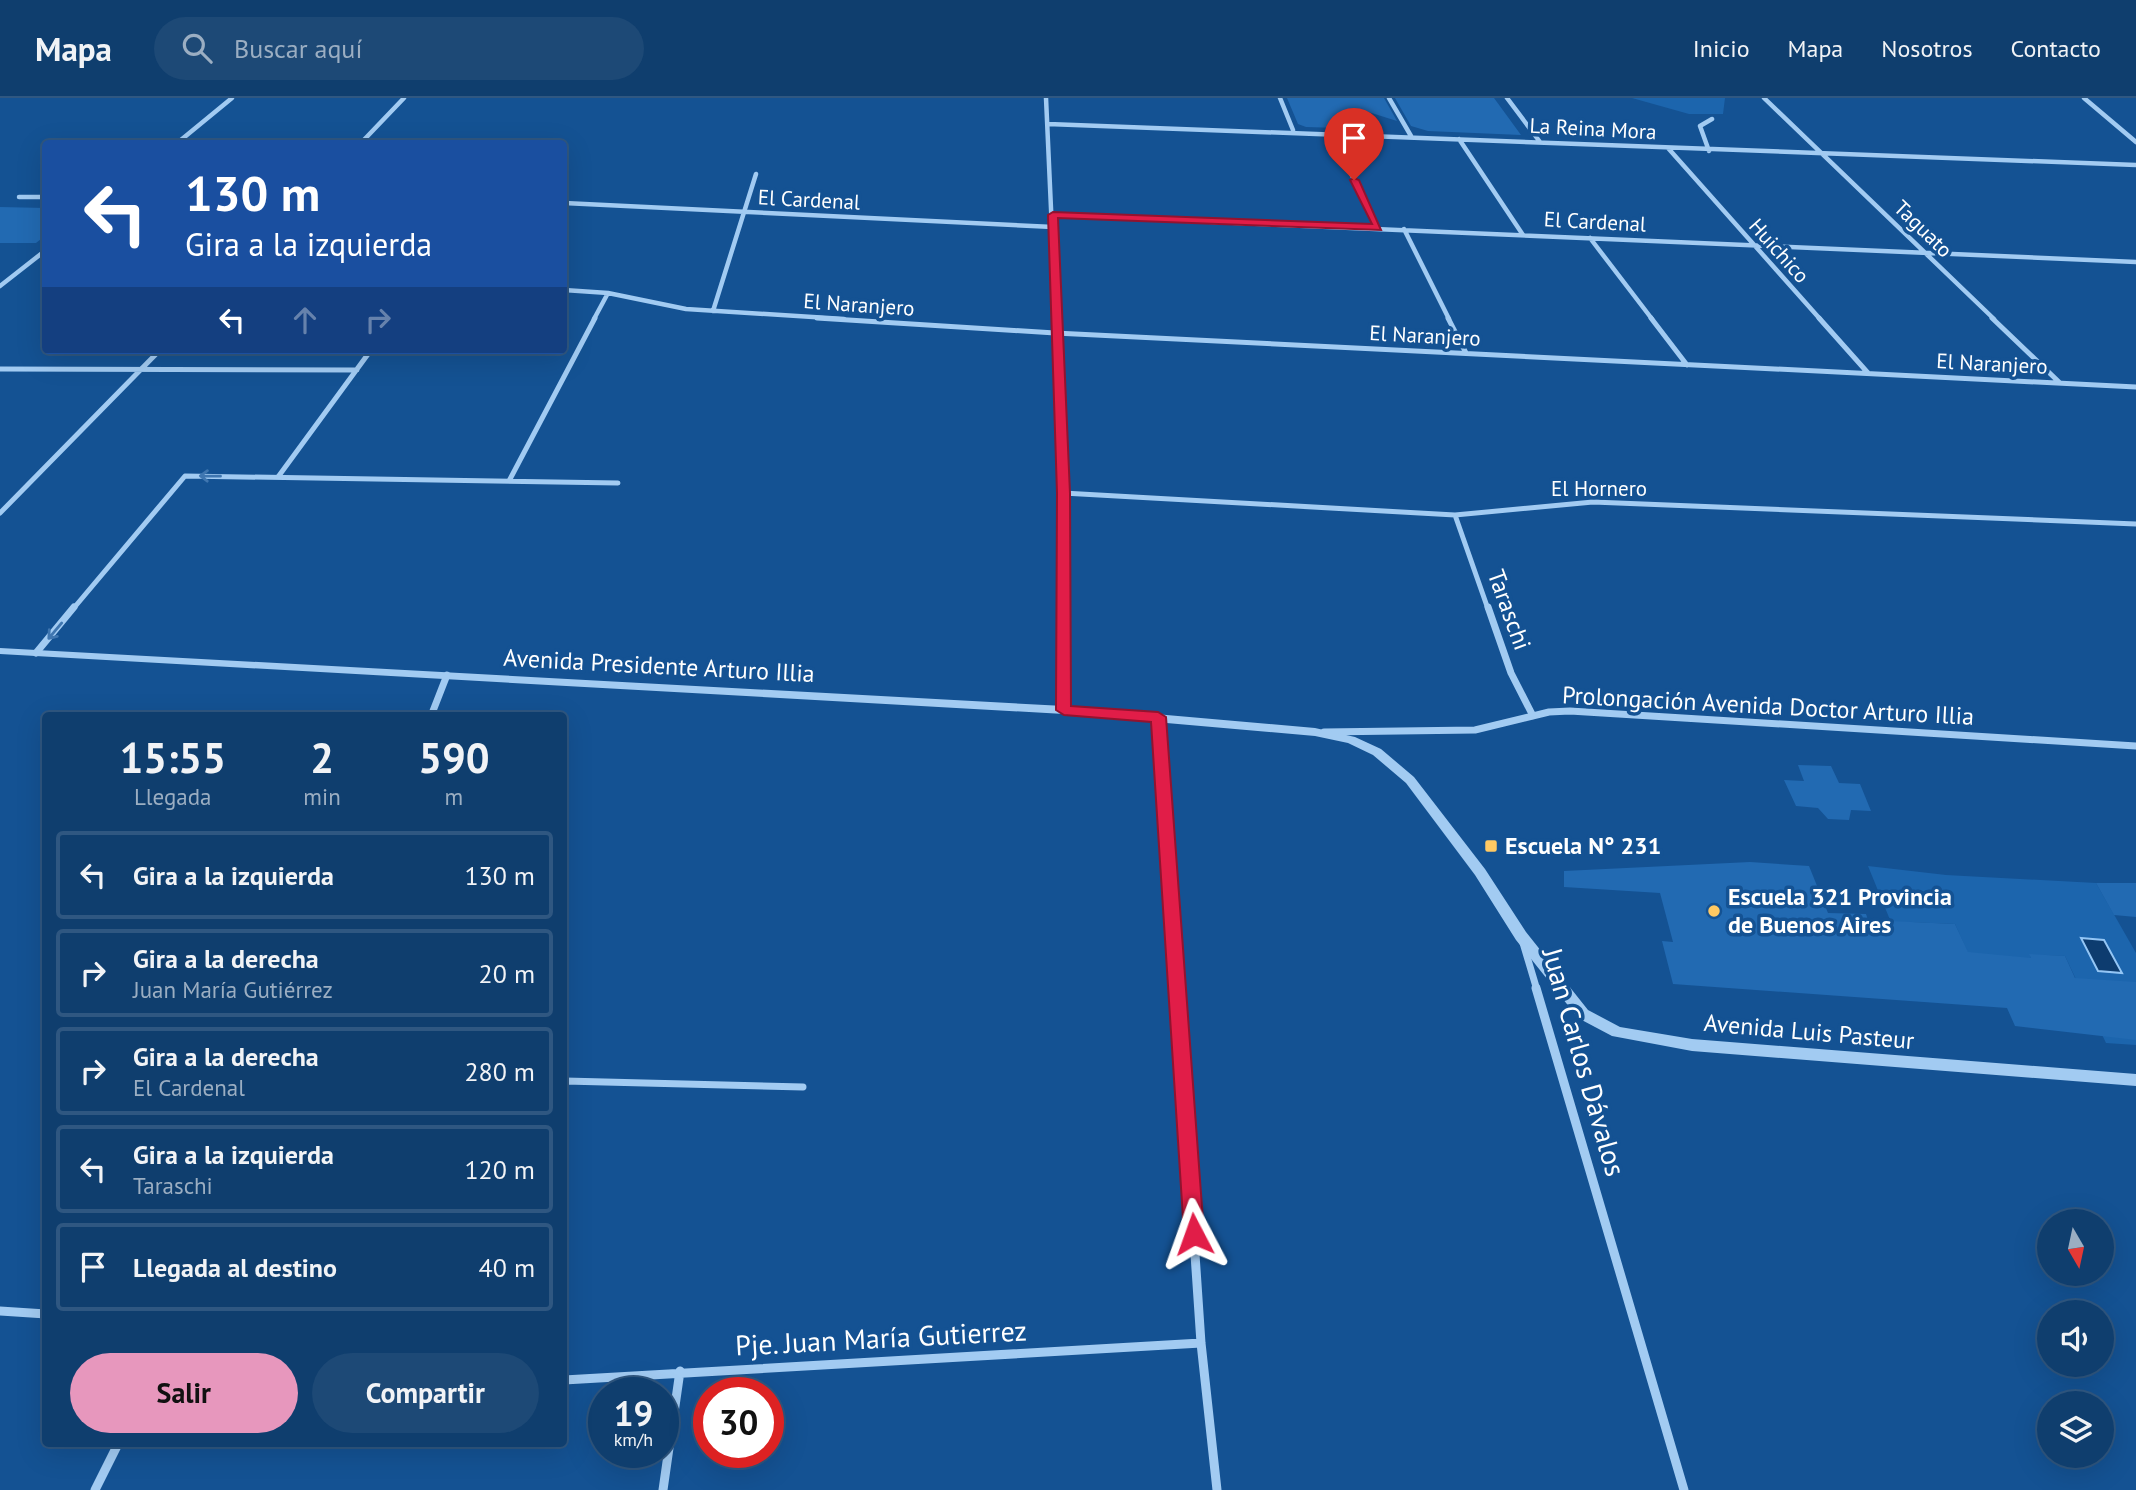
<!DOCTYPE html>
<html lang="es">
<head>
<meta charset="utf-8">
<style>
	body { margin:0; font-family:"PT Sans",sans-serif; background:#1d4976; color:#f1f3f6; height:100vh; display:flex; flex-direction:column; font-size:26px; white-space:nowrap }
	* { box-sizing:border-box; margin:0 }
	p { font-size:23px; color:#9baec2 }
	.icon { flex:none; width:38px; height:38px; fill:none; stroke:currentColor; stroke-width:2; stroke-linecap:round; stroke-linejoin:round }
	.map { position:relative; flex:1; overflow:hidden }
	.sheet { position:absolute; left:42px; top:614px; width:525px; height:735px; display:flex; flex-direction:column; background:#0f3e6e; border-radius:7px; box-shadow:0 7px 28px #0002,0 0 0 2px #2f5781 }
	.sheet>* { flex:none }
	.banner { position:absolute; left:42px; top:42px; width:525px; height:214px; border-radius:7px; box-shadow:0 7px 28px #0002,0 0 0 2px #2f5781; background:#1a4fa0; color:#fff; overflow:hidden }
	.needle { width:46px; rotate:171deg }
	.tools { position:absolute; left:2037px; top:1111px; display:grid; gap:14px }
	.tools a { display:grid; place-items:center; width:77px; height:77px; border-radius:50%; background:#0f3e6e; box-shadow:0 7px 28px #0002,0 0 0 2px #2f5781; font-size:35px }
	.speed { position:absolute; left:588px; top:1279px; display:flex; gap:14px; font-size:35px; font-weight:700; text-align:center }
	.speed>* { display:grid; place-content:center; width:91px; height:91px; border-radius:50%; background:#0f3e6e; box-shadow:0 7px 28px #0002,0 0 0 2px #2f5781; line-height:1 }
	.speed small { font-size:18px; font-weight:400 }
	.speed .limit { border:10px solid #d22; background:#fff; color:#111 }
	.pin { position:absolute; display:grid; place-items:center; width:60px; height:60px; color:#fff; margin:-72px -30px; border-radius:50% 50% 50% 0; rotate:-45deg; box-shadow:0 0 7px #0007 }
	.pin .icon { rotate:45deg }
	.me { position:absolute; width:77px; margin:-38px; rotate:356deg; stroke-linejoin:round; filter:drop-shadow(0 0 5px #0008) }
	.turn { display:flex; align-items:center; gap:24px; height:147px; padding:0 28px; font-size:32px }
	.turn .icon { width:91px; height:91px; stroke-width:2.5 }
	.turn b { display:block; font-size:49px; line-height:60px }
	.lanes { display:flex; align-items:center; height:66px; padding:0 28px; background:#0003; justify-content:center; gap:35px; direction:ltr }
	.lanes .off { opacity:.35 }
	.eta { display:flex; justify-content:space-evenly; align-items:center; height:119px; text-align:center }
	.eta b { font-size:42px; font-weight:700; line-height:49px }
	.cta { display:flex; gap:14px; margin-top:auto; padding:14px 28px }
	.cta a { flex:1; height:80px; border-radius:42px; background:#e797bd; color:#111; font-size:28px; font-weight:700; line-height:80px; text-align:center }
	.cta a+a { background:#1d4976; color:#f1f3f6 }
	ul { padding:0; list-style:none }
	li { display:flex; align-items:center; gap:21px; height:88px; margin:0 14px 10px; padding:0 14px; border:4px solid #2f5781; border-radius:7px }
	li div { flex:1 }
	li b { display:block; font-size:26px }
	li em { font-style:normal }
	header { display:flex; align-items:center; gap:42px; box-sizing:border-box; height:98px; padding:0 35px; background:#0f3e6e; border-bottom:2px solid #2f5781 }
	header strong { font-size:33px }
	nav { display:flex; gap:38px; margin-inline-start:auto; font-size:24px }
	.search { width:490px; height:63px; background:#1d4976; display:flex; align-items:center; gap:18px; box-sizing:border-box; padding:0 24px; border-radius:38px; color:#9baec2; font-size:26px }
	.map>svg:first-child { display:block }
	.green { fill:#1c65ad }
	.water { fill:#0d3c6f; stroke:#94c6f5; stroke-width:2 }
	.building { fill:#226ab2 }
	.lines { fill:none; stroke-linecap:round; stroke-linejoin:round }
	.service { stroke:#a2cbf2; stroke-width:7 }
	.minor-far3 { stroke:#a2cbf2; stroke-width:4.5 }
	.minor-far2 { stroke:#a2cbf2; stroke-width:5 }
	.minor-far1 { stroke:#a2cbf2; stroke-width:7 }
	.minor { stroke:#a2cbf2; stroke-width:9 }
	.tertiary { fill:#a2cbf2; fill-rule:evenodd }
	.oneway { stroke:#3f76b0 }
	.route { fill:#e11d48; stroke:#92132f; stroke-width:2 }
	.poi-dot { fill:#ffc963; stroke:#145293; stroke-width:2.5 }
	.labels { text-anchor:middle; stroke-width:7; stroke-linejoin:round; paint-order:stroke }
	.far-street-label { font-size:21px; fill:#fff; stroke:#145293 }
	.street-label { font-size:24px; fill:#fff; stroke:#145293 }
	.poi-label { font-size:24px; font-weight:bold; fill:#fff; stroke:#145293; text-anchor:start }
	.near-street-label { font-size:28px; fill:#fff; stroke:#145293 }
</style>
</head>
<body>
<header>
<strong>Mapa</strong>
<div class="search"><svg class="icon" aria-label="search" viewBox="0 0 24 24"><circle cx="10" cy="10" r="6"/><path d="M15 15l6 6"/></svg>Buscar aquí</div>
<nav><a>Inicio</a><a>Mapa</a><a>Nosotros</a><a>Contacto</a></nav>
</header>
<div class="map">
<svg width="2136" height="1392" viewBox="0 0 2136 1392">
	<rect width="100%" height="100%" fill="#145293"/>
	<path class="green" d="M 1632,0 L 1725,0 L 1723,16 L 1689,16 Z
		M 1868,768 L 1946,777 L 2096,785 L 2136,855 L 2136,947 L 2106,945 L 2065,858 L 2030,857 L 2033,865 L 1971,862 L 1955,826 L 1907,824 L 1906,861 Z"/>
	<path class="water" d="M 2081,840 L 2104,842 L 2122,875 L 2098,873 Z"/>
	<path class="building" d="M 1287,0 L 1384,0 L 1397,23 L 1362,12 L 1373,31 L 1306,29 L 1298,26 Z
		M 1395,0 L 1494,0 L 1521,37 L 1428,33 L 1411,28 Z
		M 0,109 L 46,110 L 46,137 L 36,145 L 0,145 Z
		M 1798,667 L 1831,668 L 1839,685 L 1860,686 L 1871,713 L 1851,712 L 1849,722 L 1828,721 L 1818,710 L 1796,708 L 1784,682 L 1804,683 Z
		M 1750,764 L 1809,768 L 1828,815 L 1866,816 L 1868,822 L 1955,826 L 1968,854 L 2031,860 L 2029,856 L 2065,858 L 2075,880 L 2136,884 L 2136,942 L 2015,928 L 2007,910 L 1673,886 L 1662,843 L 1673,844 L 1660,795 L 1564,789 L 1564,773 Z
		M 2096,785 L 2136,785 L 2136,819 L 2114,817 Z"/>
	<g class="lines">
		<path class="service" d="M 564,988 L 565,983 L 803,989"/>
		<path class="minor-far3" d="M 1046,0 L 1056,221
			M 1280,0 L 1293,32
			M 1389,0 L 1411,38
			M 1507,0 L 1540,44
			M 1764,0 L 1994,221
			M 2084,0 L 2136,44
			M 1048,26 L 2136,67
			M 1331,35 L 1378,130
			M 1459,41 L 1523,137
			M 176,46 L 232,0
			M 360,46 L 404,0
			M 1668,50 L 1820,221
			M 1709,53 L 1700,28 L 1712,21
			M 19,99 L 46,99
			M 564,105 L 1053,129
			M 1053,117 L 2136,164
			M 1404,131 L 1449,221
			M 1590,140 L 1652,221
			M 0,188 L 46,152
			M 564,192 L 608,195 L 686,211 L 844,221
			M 713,213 L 756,76
			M 594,221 L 608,195"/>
		<path class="minor-far2" d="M 817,220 L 1055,235 L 2136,289
			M 1055,220 L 1063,395 L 1064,511
			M 1448,220 L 1466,255
			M 1651,220 L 1687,267
			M 1819,220 L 1868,275
			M 1992,220 L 2060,285
			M 0,271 L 357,272
			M 278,379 L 371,252
			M 509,383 L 595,220
			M 1063,395 L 1455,417 L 1593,404 L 2136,426
			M 0,415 L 160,252
			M 1455,417 L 1488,511
			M 73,511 L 185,378 L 618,385"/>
		<path class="minor-far1" d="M 1064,509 L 1064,612
			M 1488,509 L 1511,575 L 1533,618
			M 36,555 L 74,509
			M 431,618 L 447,577
			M 1158,619 L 1177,892
			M 1324,634 L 1475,632 L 1549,614 L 1570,613 L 2136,648
			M 1523,845 L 1537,892"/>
		<path class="minor" d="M 1177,890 L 1201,1245 L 1217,1392
			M 1536,890 L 1684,1392
			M 0,1213 L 46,1216
			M 564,1282 L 1201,1245
			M 95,1392 L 118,1346
			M 663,1392 L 680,1273"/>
		<path class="tertiary" d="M 0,550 L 1064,608 L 1315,630 L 1355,639 L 1381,651 L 1414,679 L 1485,771 L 1526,834 L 1588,912 L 1620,929 L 1692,941 L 2136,976 L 2136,988 L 1692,953 L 1612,938 L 1578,920 L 1516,842 L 1475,777 L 1406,685 L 1373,657 L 1348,645 L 1315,638 L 1064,616 L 0,556 Z"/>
	</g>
	<defs><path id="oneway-shaft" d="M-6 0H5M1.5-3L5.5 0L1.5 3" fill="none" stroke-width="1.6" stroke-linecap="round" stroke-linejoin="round" transform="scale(1.75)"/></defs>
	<g class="oneway">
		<use href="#oneway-shaft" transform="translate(210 378) rotate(-179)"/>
		<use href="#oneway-shaft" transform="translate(55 533) rotate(130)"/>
	</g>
	<path class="route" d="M 1354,80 L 1359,82 L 1381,132 L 1058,120 L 1070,395 L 1071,608 L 1158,614 L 1166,619 L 1204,1136 L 1201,1143 L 1194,1145 L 1187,1143 L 1184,1136 L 1151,624 L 1064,617 L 1056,612 L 1057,395 L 1048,117 L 1053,114 L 1372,126 L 1350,82 Z"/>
	<g class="poi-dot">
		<rect x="1484" y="741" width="14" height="14" rx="3.5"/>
		<circle cx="1714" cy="813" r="7"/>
	</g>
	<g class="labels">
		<g class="far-street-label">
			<text transform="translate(1593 31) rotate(3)" y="7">La Reina Mora</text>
			<text transform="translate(809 102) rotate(3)" y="7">El Cardenal</text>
			<text transform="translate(1595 124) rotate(3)" y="7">El Cardenal</text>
			<text transform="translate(1923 131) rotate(44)" y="7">Taguato</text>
			<text transform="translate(1779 153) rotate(48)" y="7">Huichico</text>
			<text transform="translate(859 207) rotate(4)" y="7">El Naranjero</text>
			<text transform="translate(1425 238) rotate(3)" y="7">El Naranjero</text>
			<text transform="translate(1992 266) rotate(3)" y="7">El Naranjero</text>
			<text x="1599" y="398">El Hornero</text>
		</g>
		<g class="street-label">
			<text transform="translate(1509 512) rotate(70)" y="8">Taraschi</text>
			<text transform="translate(659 568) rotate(3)" y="8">Avenida Presidente Arturo Illia</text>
			<text transform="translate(1768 608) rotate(3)" y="8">Prolongación Avenida Doctor Arturo Illia</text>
			<text transform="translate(1809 934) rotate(5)" y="8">Avenida Luis Pasteur</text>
		</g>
		<g class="poi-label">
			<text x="1505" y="756">Escuela N° 231</text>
			<text x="1728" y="807">Escuela 321 Provincia<tspan x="1728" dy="28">de Buenos Aires</tspan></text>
		</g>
		<g class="near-street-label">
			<text transform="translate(1584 964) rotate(74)" y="10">Juan Carlos Dávalos</text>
			<text transform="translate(881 1240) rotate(-3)" y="10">Pje. Juan María Gutierrez</text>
		</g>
	</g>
</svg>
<div class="tools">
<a><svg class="needle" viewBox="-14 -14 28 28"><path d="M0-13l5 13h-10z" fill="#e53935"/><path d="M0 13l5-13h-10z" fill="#9baec2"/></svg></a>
<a><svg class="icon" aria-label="sound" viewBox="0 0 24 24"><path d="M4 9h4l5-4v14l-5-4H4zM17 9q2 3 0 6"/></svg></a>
<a><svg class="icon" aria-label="layers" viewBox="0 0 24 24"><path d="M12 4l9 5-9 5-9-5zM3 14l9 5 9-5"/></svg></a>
</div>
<div class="speed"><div>19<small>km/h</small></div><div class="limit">30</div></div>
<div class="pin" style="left:1354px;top:82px;background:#d93025"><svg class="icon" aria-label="arrive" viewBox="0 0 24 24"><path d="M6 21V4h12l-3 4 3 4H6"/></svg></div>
<svg class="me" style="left:1194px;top:1136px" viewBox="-20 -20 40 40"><path d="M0-17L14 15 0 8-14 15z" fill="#e11d48" stroke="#fff" stroke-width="4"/></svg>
<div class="banner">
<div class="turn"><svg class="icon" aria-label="left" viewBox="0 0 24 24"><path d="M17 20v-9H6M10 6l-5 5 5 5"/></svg><div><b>130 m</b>Gira a la izquierda</div></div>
<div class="lanes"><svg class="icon" aria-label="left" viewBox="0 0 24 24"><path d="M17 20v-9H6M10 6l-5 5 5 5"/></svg><svg class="icon off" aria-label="ahead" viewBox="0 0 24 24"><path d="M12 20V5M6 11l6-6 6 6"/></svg><svg class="icon off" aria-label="right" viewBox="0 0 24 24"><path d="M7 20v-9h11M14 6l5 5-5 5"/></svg></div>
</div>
<section class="sheet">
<div class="eta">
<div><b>15:55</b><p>Llegada</p></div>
<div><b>2</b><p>min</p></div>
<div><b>590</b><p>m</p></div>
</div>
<ul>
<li><svg class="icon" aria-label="left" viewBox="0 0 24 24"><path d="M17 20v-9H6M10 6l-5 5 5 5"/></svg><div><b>Gira a la izquierda</b></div><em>130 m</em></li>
<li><svg class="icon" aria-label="right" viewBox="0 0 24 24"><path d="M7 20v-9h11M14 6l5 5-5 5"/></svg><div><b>Gira a la derecha</b><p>Juan María Gutiérrez</p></div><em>20 m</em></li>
<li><svg class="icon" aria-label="right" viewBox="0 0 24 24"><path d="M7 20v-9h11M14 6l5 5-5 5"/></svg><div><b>Gira a la derecha</b><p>El Cardenal</p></div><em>280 m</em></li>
<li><svg class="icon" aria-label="left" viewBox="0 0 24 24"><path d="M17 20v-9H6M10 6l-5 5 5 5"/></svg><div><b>Gira a la izquierda</b><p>Taraschi</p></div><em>120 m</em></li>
<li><svg class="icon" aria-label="arrive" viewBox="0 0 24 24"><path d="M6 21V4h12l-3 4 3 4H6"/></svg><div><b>Llegada al destino</b></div><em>40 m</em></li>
</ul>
<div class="cta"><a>Salir</a><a>Compartir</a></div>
</section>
</div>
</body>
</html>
